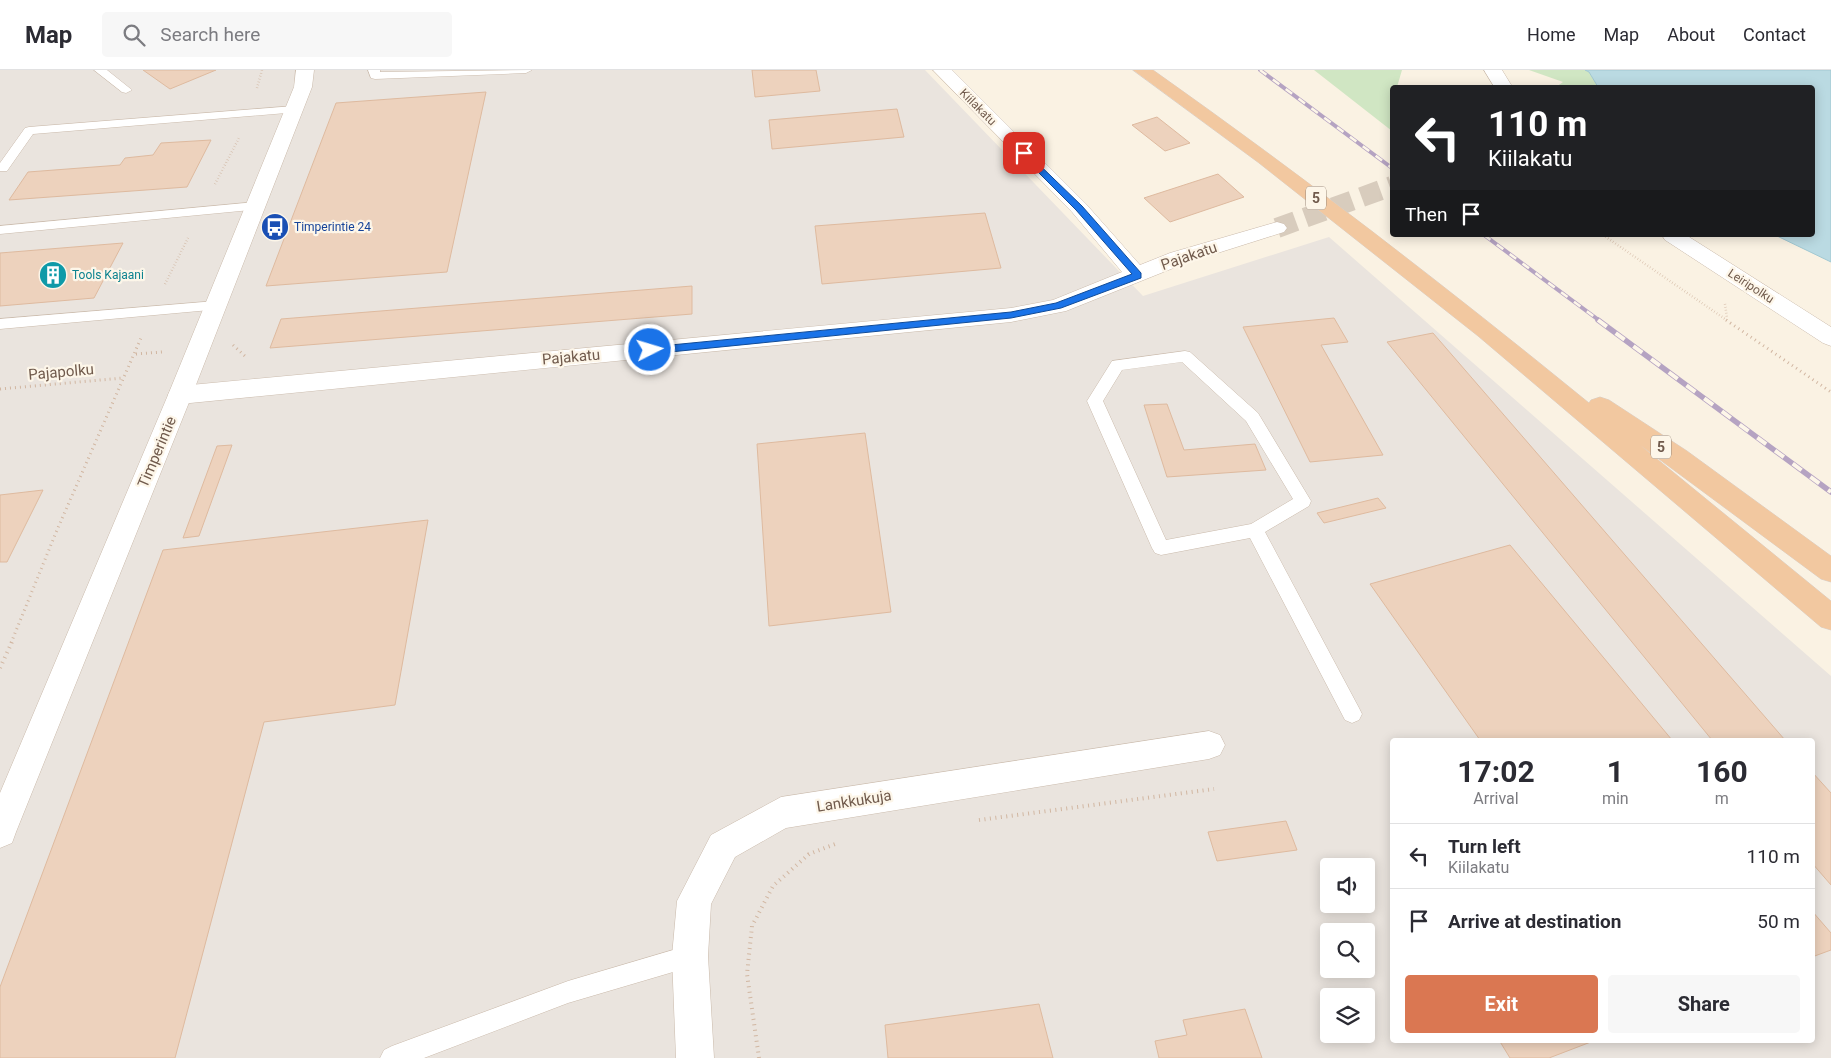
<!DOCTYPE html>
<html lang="en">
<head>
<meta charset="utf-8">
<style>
	body { margin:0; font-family:Roboto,sans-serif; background:#f7f7f7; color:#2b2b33; height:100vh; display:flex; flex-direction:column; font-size:19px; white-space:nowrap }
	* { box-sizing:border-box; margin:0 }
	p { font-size:16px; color:#7c7c81 }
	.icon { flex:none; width:28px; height:28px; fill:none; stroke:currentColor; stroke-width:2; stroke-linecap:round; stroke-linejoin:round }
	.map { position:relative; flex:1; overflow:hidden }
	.panel { position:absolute; left:1390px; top:668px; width:425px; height:305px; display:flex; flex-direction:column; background:#fff; border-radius:5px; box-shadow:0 2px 12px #0003 }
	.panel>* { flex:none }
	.top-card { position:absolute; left:1390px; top:15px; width:425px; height:152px; border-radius:5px; box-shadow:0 2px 12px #0003; background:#202124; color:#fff; overflow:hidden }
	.buttons { position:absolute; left:1320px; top:788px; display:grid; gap:10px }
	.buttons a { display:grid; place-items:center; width:55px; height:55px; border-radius:5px; background:#fff; box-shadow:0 2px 12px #0003; font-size:25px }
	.pin { position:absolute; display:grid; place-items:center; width:42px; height:42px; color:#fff; margin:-21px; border-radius:10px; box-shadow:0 2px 8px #0006 }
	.me { position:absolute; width:55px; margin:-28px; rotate:85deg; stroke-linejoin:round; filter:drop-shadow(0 0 4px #0008) }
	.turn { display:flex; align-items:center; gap:18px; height:105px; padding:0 15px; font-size:22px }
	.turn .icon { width:65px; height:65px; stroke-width:2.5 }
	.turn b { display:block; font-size:35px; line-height:42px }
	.then { display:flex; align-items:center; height:48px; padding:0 15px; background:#0003; gap:10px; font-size:19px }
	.eta { display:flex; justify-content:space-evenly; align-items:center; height:85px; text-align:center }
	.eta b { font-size:30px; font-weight:700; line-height:35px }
	.cta { display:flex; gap:10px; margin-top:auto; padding:10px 15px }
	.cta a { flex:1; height:58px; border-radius:5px; background:#da7752; color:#fff; font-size:20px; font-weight:700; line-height:58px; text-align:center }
	.cta a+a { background:#f7f7f7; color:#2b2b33 }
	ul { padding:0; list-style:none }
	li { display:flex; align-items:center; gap:15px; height:65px; padding:0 15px; border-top:1px solid #e1e1e2 }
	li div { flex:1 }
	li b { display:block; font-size:19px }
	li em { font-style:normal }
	header { display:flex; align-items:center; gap:30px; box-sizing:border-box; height:70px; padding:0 25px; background:#fff; border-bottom:1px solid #e1e1e2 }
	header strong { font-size:24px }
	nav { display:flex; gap:28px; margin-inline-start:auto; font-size:18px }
	.search { width:350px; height:45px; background:#f7f7f7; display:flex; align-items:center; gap:12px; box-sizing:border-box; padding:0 18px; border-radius:5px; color:#7c7c81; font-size:19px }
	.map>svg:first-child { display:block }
	.industrial { fill:#eae4de; fill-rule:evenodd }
	.green { fill:#d0e6c3 }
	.water { fill:#badae2; stroke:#a1c8d2 }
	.building { fill:#edd2bd; stroke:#deba9f }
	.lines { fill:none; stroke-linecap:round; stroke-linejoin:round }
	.minor-tunnel { stroke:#d8ccbd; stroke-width:20; stroke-dasharray:20 10; stroke-linecap:butt }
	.service-casing { stroke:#cabaab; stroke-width:1 }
	.minor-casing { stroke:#cabaab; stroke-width:1 }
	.tertiary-casing { stroke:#cabaab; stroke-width:1 }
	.trunk-casing { stroke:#d7d1cd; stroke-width:1 }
	.path-far2 { stroke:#d1b6a1; stroke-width:2.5; stroke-dasharray:0.5 2.5; stroke-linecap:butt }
	.path-far1 { stroke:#d1b6a1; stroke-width:3; stroke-dasharray:1 4; stroke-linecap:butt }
	.path { stroke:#d1b6a1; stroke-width:4; stroke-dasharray:1 4.5; stroke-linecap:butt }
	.service { fill:#fff; fill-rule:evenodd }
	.minor { fill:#fff; fill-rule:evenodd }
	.tertiary { fill:#fff; fill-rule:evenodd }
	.trunk { fill:#f2c8a0; fill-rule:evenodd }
	.rail-far1-casing { stroke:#b5a3c2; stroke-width:4 }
	.rail-casing { stroke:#b5a3c2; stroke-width:5.5 }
	.rail-far1 { stroke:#fdf6e9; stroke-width:2.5; stroke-dasharray:8; stroke-linecap:butt }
	.rail { stroke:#fdf6e9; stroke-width:4; stroke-dasharray:11; stroke-linecap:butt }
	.route { fill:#1a73e8; stroke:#114b97 }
	.labels { text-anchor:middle; stroke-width:4.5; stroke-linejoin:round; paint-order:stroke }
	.far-street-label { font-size:12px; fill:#705a4c; stroke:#fdf6e9 }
	.far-transit-label { font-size:12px; fill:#164399; stroke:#fdf6e9; text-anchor:start }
	.far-culture-label { font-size:12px; fill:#0d838f; stroke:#fdf6e9; text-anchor:start }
	.shield { fill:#fdf6e9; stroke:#9a897b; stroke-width:1 }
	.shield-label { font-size:14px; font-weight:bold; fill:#705a4c }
	.street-label { font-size:15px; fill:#705a4c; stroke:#fdf6e9 }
</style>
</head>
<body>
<header>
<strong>Map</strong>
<div class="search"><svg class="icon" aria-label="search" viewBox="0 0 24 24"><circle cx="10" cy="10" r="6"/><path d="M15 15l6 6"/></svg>Search here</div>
<nav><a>Home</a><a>Map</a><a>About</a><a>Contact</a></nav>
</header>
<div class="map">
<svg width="1831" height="988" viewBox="0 0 1831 988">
	<rect width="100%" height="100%" fill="#faf2e3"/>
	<path class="industrial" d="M 0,0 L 925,0 L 1143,226 L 1329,167 L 1831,606 L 1831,988 L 0,988 ZM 1392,670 L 1812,670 L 1812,970 L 1392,970 ZM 1329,796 L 1366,796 L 1366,834 L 1329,834 ZM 1329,861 L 1366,861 L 1366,899 L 1329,899 ZM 1329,926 L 1366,926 L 1366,964 L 1329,964 Z"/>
	<path class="green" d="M 1314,0 L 1402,0 L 1397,17 L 1392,18 L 1392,61 Z
		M 1529,0 L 1585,0 L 1589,2 L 1598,17 L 1556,17 L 1563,12 Z"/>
	<path class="water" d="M 1585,0 L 1831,0 L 1831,192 L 1775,165 L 1812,165 L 1812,18 L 1598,17 L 1589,2 Z"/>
	<path class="building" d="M 143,0 L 216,0 L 170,19 Z
		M 752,0 L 816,0 L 820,21 L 755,27 Z
		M 486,22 L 447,202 L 266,216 L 336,33 Z
		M 897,39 L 904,67 L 772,79 L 769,50 Z
		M 1157,47 L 1190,73 L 1165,81 L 1132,55 Z
		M 211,70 L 187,117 L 9,130 L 28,102 L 120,95 L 125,88 L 153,85 L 161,73 Z
		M 1218,104 L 1244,127 L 1170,152 L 1144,128 Z
		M 985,143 L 1001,198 L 822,214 L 815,156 Z
		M 123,173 L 94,228 L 0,236 L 0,183 Z
		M 692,216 L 692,244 L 270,278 L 281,249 Z
		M 1334,248 L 1348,272 L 1321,275 L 1383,385 L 1310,392 L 1243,257 Z
		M 1433,263 L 1785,670 L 1712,670 L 1387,272 Z
		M 1167,334 L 1184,380 L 1255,374 L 1266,400 L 1167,407 L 1144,335 Z
		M 865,363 L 891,542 L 769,556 L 757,374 Z
		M 232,375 L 199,466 L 183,468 L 217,376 Z
		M 43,420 L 7,492 L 0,492 L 0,425 Z
		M 1378,428 L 1386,438 L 1324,453 L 1317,443 Z
		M 428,450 L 395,635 L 264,652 L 175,988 L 0,988 L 0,917 L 163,480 Z
		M 1510,475 L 1672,670 L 1480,670 L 1370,514 Z
		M 1812,702 L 1831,723 L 1831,815 L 1812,793 Z
		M 1286,751 L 1297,780 L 1217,791 L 1208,762 Z
		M 1812,841 L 1831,863 L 1831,880 L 1812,887 Z
		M 1039,934 L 1053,988 L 888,988 L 885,955 Z
		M 1245,939 L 1262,988 L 1159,988 L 1155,971 L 1187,965 L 1183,950 Z
		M 1499,970 L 1596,970 L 1549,988 L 1510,988 Z"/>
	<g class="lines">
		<path class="minor-tunnel" d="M 1277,158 L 1392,116"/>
		<defs>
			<path id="service" d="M 94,0 L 107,0 L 132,20 L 126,23 L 122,22 Z
				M 368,0 L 380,0 L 380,2 L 532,0 L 526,3 L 375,9 L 371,8 Z
				M 294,36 L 298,38 L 298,42 L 33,64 L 7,101 L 0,101 L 0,93 L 25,58 L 29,57 Z
				M 256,132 L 262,136 L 261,139 L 0,164 L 0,156 Z
				M 216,231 L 221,233 L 223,236 L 221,239 L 0,259 L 0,249 Z
				M 1185,281 L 1190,282 L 1258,343 L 1311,431 L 1309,436 L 1265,462 L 1359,638 L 1362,644 L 1359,650 L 1352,653 L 1345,650 L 1250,468 L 1161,485 L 1155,483 L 1152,478 L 1087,331 L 1112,291 ZM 1182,292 L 1246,351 L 1293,429 L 1251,454 L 1166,470 L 1103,331 L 1122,300 Z
				M 690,875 L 698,878 L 701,886 L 698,894 L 690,897 L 568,933 L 424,988 L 380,988 L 384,980 L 392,976 L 568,911 Z"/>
			<path id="minor" d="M 933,0 L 952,0 L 1086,134 L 1140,195 L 1170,183 L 1270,154 L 1277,152 L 1284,154 L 1287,158 L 1284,162 L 1186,193 L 1066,241 L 1011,252 L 180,334 L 171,331 L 168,325 L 171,319 L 180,316 L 1011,238 L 1053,230 L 1122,202 L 1072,142 Z
				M 1484,0 L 1502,0 L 1513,18 L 1495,18 Z
				M 1662,165 L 1686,165 L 1831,257 L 1831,276 L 1823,273 L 1665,170 Z
				M 1209,661 L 1220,665 L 1225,675 L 1220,685 L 1209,689 L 786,758 L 735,787 L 711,834 L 708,886 L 714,988 L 676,988 L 672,886 L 677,831 L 711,765 L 781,727 Z"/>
			<path id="tertiary" d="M 296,0 L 314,0 L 312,17 L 192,325 L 16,762 L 12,773 L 0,778 L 0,723 L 168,325 L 294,17 Z"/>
			<path id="trunk" d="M 1133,0 L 1153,0 C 1303,106 1448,218 1589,333 L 1591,330 L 1600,327 L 1609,330 L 1687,381 L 1831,486 L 1831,512 L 1821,509 L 1640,375 L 1831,531 L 1831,560 L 1821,557 L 1478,266 L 1259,93 Z"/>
		</defs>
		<use href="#service" class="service-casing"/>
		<use href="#minor" class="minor-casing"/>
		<use href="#tertiary" class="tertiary-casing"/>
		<use href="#trunk" class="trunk-casing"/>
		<path class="path-far2" d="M 257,18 L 262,0
			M 215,114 L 239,68
			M 1603,165 L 1728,251
			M 165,214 L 189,166
			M 1725,234 L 1727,248"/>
		<path class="path-far1" d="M 1726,250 L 1831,322
			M 233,275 L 247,288
			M 136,284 L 162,282
			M 0,319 L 123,308
			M 11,573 L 57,460 L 141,268"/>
		<path class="path" d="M 0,598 L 12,572
			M 979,750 L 1214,719
			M 759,988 L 747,904 L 752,856 L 773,816 L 809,784 L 838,773"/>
		<use href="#service" class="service"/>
		<use href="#minor" class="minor"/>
		<use href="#tertiary" class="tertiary"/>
		<use href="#trunk" class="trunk"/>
		<defs>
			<path id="rail-far1" d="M 1260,0 L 1392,98
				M 1484,165 L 1600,251"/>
			<path id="rail" d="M 1598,250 L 1831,422"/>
		</defs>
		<use href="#rail-far1" class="rail-far1-casing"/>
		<use href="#rail" class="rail-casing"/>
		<use href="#rail-far1" class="rail-far1"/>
		<use href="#rail" class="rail"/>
	</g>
	<path class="route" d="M 1024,80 L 1082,136 L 1141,203 L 1141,208 L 1061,238 L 1011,248 L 650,284 L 645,280 L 650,277 L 1011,242 L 1056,233 L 1132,204 L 1076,140 L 1021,85 L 1021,81 Z"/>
	<defs>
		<symbol id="bus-disc" viewBox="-11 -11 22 22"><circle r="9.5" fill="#1a4fb4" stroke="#fdf6e9"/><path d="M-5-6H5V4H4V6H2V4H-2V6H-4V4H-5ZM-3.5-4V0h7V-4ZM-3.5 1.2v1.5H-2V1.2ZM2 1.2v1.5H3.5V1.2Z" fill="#fff"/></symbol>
		<symbol id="building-disc" viewBox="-11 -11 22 22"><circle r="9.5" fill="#0f9aa8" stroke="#fdf6e9"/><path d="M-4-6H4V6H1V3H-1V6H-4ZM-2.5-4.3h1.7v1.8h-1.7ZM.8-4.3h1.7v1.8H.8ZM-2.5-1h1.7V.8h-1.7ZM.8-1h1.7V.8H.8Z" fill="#fff"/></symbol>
	</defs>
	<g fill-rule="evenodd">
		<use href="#bus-disc" x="259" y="141" width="32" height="32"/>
		<use href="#building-disc" x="37" y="189" width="32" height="32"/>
	</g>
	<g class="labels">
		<g class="far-street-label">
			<text transform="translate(978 37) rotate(45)" y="4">Kiilakatu</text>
			<text transform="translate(1751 216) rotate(33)" y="4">Leiripolku</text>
		</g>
		<g class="far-transit-label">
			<text x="294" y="161">Timperintie 24</text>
		</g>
		<g class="far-culture-label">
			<text x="72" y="209">Tools Kajaani</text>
		</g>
		<g class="shield">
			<rect x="1306" y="116.5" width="20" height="23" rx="4"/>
			<rect x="1651" y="365.5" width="20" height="23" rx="4"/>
		</g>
		<g class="shield-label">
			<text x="1316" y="133">5</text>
			<text x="1661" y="382">5</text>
		</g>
		<g class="street-label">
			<text transform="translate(1189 186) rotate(-19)" y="5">Pajakatu</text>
			<text transform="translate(571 287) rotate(-5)" y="5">Pajakatu</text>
			<text transform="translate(61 302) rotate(-5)" y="5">Pajapolku</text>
			<text transform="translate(157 382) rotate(-67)" y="5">Timperintie</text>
			<text transform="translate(854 731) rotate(-9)" y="5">Lankkukuja</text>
		</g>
	</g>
</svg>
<div class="buttons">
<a><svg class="icon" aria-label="sound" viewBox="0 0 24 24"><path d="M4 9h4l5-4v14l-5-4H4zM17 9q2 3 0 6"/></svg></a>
<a><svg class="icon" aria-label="search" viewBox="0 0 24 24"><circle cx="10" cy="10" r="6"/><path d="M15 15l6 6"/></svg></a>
<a><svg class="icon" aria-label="layers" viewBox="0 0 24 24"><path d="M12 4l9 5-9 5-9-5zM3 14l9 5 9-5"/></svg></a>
</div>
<div class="pin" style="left:1024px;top:83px;background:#d93025"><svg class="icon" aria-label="arrive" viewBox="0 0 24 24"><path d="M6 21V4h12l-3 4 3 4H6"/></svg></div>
<svg class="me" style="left:650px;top:280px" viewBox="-20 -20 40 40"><circle r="17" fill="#1a73e8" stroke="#fff" stroke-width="3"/><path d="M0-11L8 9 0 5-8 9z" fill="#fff"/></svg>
<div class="top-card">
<div class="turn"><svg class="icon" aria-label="left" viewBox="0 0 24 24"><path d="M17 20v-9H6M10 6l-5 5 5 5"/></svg><div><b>110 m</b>Kiilakatu</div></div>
<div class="then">Then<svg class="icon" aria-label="arrive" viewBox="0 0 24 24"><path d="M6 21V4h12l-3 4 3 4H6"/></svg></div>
</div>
<section class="panel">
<div class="eta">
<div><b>17:02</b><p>Arrival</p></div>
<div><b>1</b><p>min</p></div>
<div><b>160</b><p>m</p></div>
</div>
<ul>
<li><svg class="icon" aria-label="left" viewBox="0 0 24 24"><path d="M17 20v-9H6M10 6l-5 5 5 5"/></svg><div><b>Turn left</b><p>Kiilakatu</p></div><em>110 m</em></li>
<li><svg class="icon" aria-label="arrive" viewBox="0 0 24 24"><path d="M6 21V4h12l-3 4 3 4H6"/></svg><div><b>Arrive at destination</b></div><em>50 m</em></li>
</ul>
<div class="cta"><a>Exit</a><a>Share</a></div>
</section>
</div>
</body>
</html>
